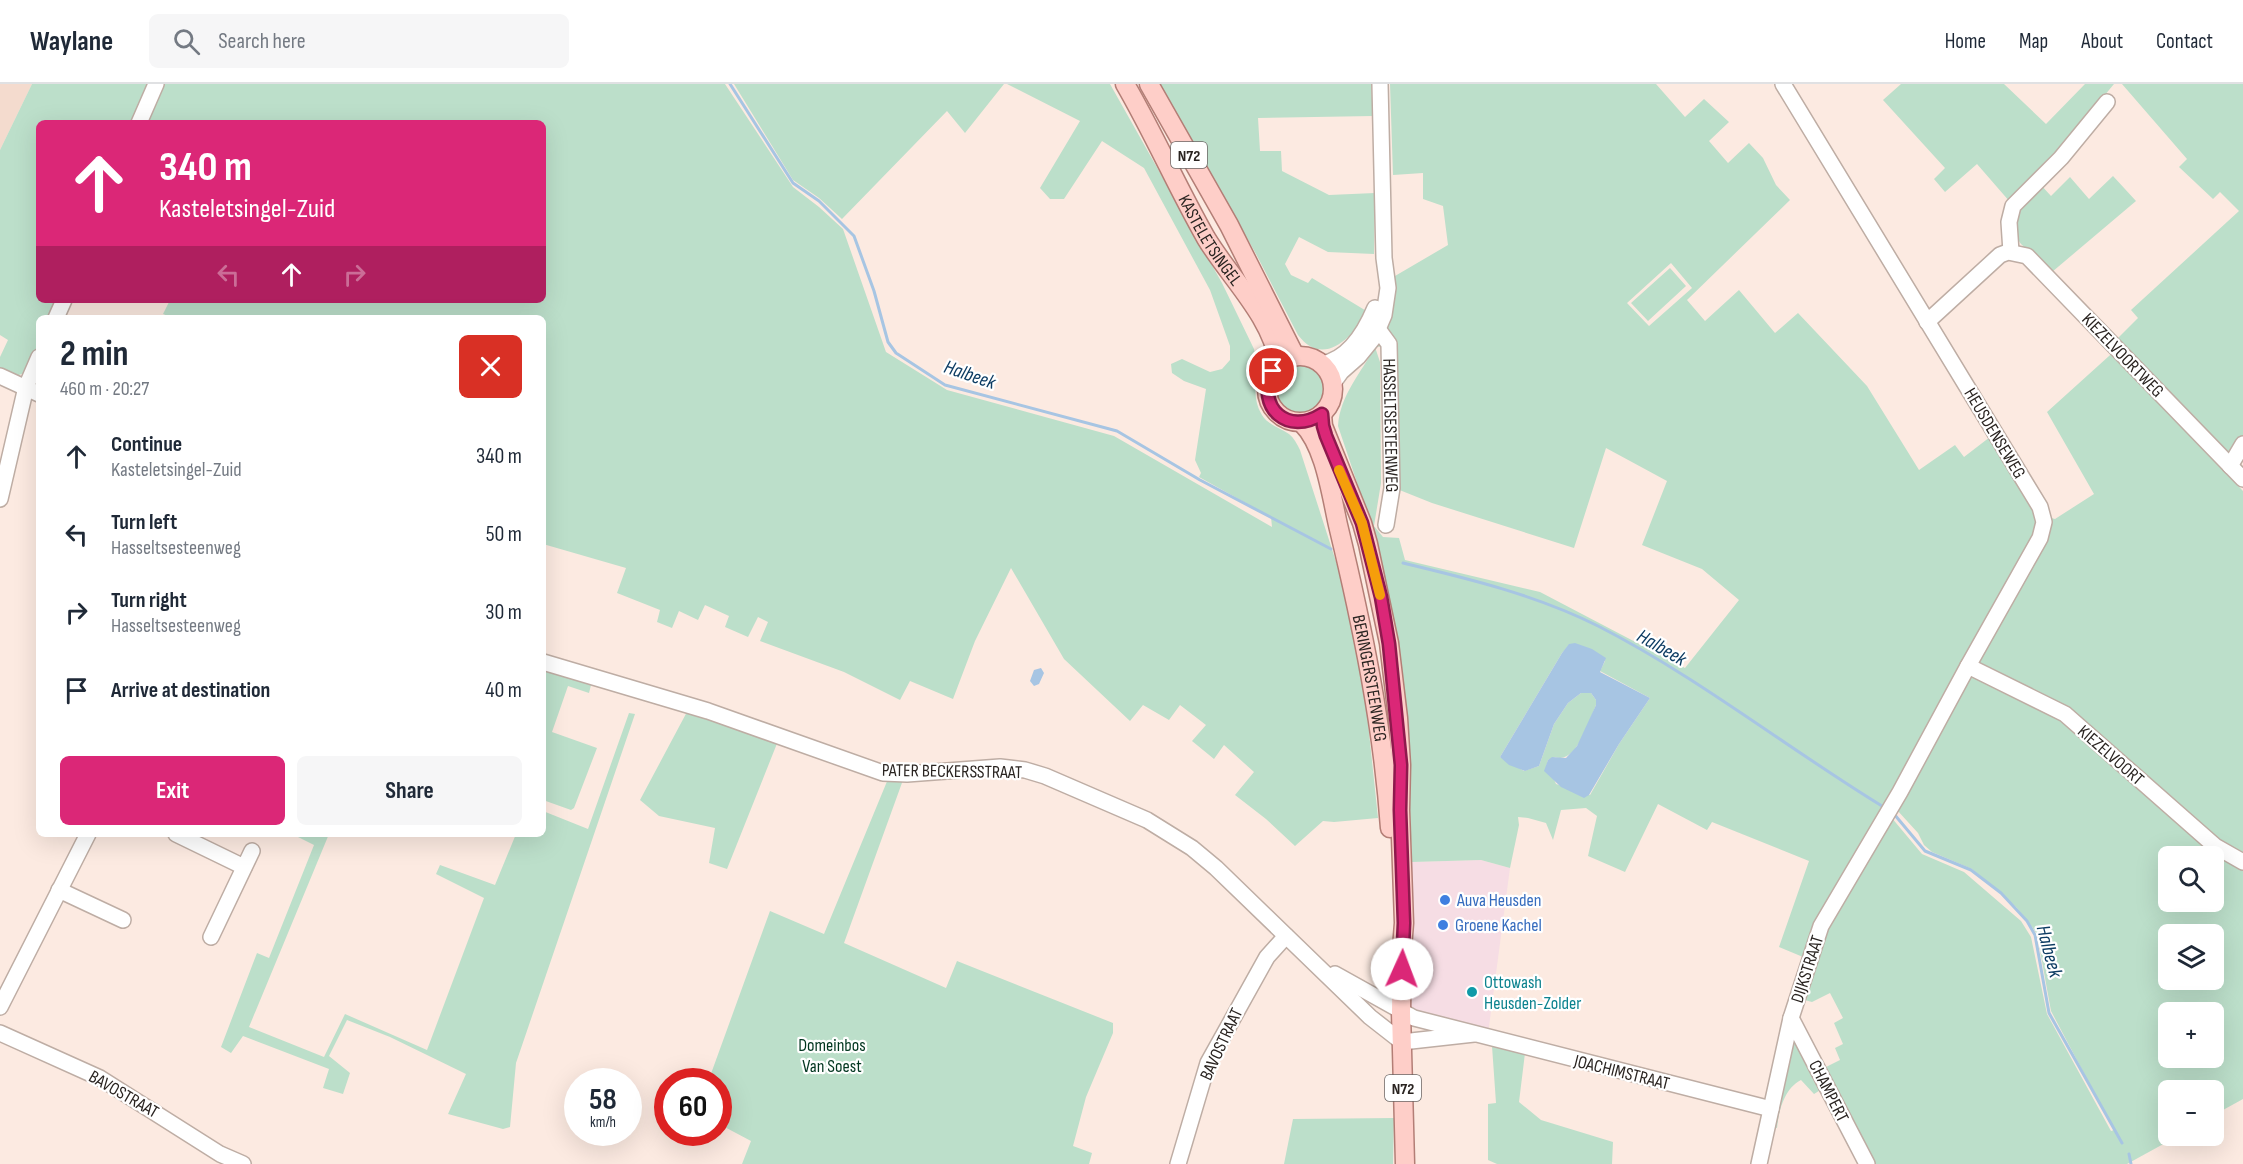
<!DOCTYPE html>
<html lang="en">
<head>
<meta charset="utf-8">
<style>
	body { margin:0; font-family:"Sofia Sans Condensed",sans-serif; background:#f6f6f7; color:#1f2937; height:100vh; display:flex; flex-direction:column; font-size:22px; white-space:nowrap }
	* { box-sizing:border-box; margin:0 }
	p { font-size:20px; color:#747a83 }
	.icon { flex:none; width:33px; height:33px; fill:none; stroke:currentColor; stroke-width:2; stroke-linecap:round; stroke-linejoin:round }
	.map { position:relative; flex:1; overflow:hidden }
	.panel { position:absolute; left:36px; top:231px; width:510px; height:522px; display:flex; flex-direction:column; background:#fff; border-radius:9px; box-shadow:0 6px 24px #0002 }
	.panel>* { flex:none }
	.guide { position:absolute; left:36px; top:36px; width:510px; height:183px; border-radius:9px; box-shadow:0 6px 24px #0002; background:#db2777; color:#fff; overflow:hidden }
	.tools { position:absolute; left:2158px; top:762px; display:grid; gap:12px }
	.tools a { display:grid; place-items:center; width:66px; height:66px; border-radius:9px; background:#fff; box-shadow:0 6px 24px #0002; font-size:30px }
	.speed { position:absolute; left:564px; top:984px; display:flex; gap:12px; font-size:30px; font-weight:700; text-align:center }
	.speed>* { display:grid; place-content:center; width:78px; height:78px; border-radius:50%; background:#fff; box-shadow:0 6px 24px #0002; line-height:1 }
	.speed small { font-size:15px; font-weight:400 }
	.speed .limit { border:9px solid #d22; background:#fff; color:#111 }
	.pin { position:absolute; display:grid; place-items:center; width:51px; height:51px; color:#fff; margin:-26px; border:3px solid #fff; border-radius:50%; box-shadow:0 2px 6px #0007 }
	.me { position:absolute; width:66px; margin:-33px; rotate:2deg; stroke-linejoin:round; filter:drop-shadow(0 0 4px #0008) }
	.turn { display:flex; align-items:center; gap:21px; height:126px; padding:0 24px; font-size:27px }
	.turn .icon { width:78px; height:78px; stroke-width:2.5 }
	.turn b { display:block; font-size:42px; line-height:51px }
	.lanes { display:flex; align-items:center; height:57px; padding:0 24px; background:#0003; justify-content:center; gap:30px; direction:ltr }
	.lanes .off { opacity:.35 }
	.round { display:grid; place-items:center; flex:none; width:63px; height:63px; border-radius:9px; background:#f6f6f7 }
	.summary { display:flex; align-items:center; justify-content:space-between; height:102px; padding:0 24px }
	h1 { font-size:36px; font-weight:700; line-height:45px }
	.cta { display:flex; gap:12px; margin-top:auto; padding:12px 24px }
	.cta a { flex:1; height:69px; border-radius:9px; background:#db2777; color:#fff; font-size:24px; font-weight:700; line-height:69px; text-align:center }
	.cta a+a { background:#f6f6f7; color:#1f2937 }
	ul { padding:0; list-style:none }
	li { display:flex; align-items:center; gap:18px; height:78px; padding:0 24px }
	li div { flex:1 }
	li b { display:block; font-size:22px }
	li em { font-style:normal }
	header { display:flex; align-items:center; gap:36px; box-sizing:border-box; height:84px; padding:0 30px; background:#fff; border-bottom:2px solid #e0e1e3 }
	header strong { font-size:28px }
	nav { display:flex; gap:33px; margin-inline-start:auto; font-size:21px }
	.search { width:420px; height:54px; background:#f6f6f7; display:flex; align-items:center; gap:15px; box-sizing:border-box; padding:0 21px; border-radius:9px; color:#747a83; font-size:22px }
	.map>svg:first-child { display:block }
	.commercial { fill:#f6dde4 }
	.built { fill:#f4dbce }
	.green { fill:#bcdfca; fill-rule:evenodd }
	.water { fill:#a7c5e3 }
	.lines { fill:none; stroke-linecap:round; stroke-linejoin:round }
	.stream { stroke:#a7c5e3; stroke-width:3 }
	.minor-casing { stroke:#beada4; stroke-width:18 }
	.major-casing { stroke:#b37e76; stroke-width:21 }
	.minor { stroke:#fff; stroke-width:15 }
	.major { stroke:#fecec8; stroke-width:18 }
	.route-casing { stroke:#8e194d; stroke-width:15 }
	.route { stroke:#db2777; stroke-width:10 }
	.slow { stroke:#f59e0b; stroke-width:10 }
	.shop-dot { fill:#3f7fe0; stroke:#fff; stroke-width:2 }
	.culture-dot { fill:#0f9aa8; stroke:#fff; stroke-width:2 }
	.labels { text-anchor:middle; stroke-width:4.5; stroke-linejoin:round; paint-order:stroke }
	.shield { fill:#fff; stroke:#6a6664; stroke-width:1.5 }
	.shield-label { font-size:16px; font-weight:bold; fill:#2a2421 }
	.street-label { font-size:18px; fill:#2a2421; stroke:#fff }
	.shop-label { font-size:18px; fill:#366cbe; stroke:#fff; text-anchor:start }
	.culture-label { font-size:18px; fill:#0d838f; stroke:#fff; text-anchor:start }
	.park-label { font-size:18px; fill:#01361f; stroke:#fff }
	.water-label { font-size:20px; font-style:italic; fill:#0d3c63; stroke:#fff }
</style>
</head>
<body>
<header>
<strong>Waylane</strong>
<div class="search"><svg class="icon" aria-label="search" viewBox="0 0 24 24"><circle cx="10" cy="10" r="6"/><path d="M15 15l6 6"/></svg>Search here</div>
<nav><a>Home</a><a>Map</a><a>About</a><a>Contact</a></nav>
</header>
<div class="map">
<svg width="2243" height="1080" viewBox="0 0 2243 1080">
	<rect width="100%" height="100%" fill="#fceae1"/>
	<path class="commercial" d="M 1481,776 L 1510,784 L 1488,950 L 1415,929 L 1410,920 L 1412,778 Z"/>
	<path class="built" d="M 0,0 L 32,0 L 0,66 Z"/>
	<path class="green" d="M 32,0 L 148,0 L 132,39 L 39,39 L 39,216 L 58,216 L 50,234 L 39,234 C 39,249 38,287 19,291 C 12,293 6,289 0,286 L 0,273 L 8,256 L 0,251 L 0,66 Z
		M 161,0 L 725,0 L 793,103 L 819,123 L 843,145 L 886,268 L 947,306 L 1114,352 L 1272,443 L 1271,433 L 1199,393 L 1201,389 L 1195,376 L 1206,305 L 1184,297 L 1172,289 L 1171,280 L 1182,275 L 1210,288 L 1222,285 L 1230,276 L 1230,262 L 1210,206 L 1144,84 L 1102,57 L 1064,115 L 1050,115 L 1040,104 L 1080,37 L 1007,0 L 1110,0 L 1222,199 L 1254,265 C 1260,287 1249,310 1262,331 C 1268,341 1279,343 1289,350 C 1294,354 1297,360 1300,366 L 1340,490 L 1364,601 L 1378,734 L 1334,738 L 1323,737 L 1295,762 L 1266,735 L 1235,711 L 1254,688 L 1224,661 L 1214,675 L 1192,657 L 1206,641 L 1180,621 L 1169,636 L 1143,621 L 1130,637 L 1064,575 L 1011,484 L 975,557 L 953,615 L 910,597 L 900,616 L 844,588 L 760,557 L 768,538 L 758,533 L 748,553 L 725,543 L 729,532 L 705,521 L 698,536 L 679,527 L 672,544 L 657,538 L 660,526 L 617,509 L 626,484 L 543,460 L 543,234 L 173,234 L 163,230 L 170,216 L 543,216 L 543,39 L 145,39 Z
		M 734,0 L 1004,0 L 965,49 L 947,27 L 842,135 L 819,114 L 793,96 Z
		M 1160,0 L 1371,0 L 1373,32 L 1258,34 L 1260,67 L 1281,67 L 1282,87 L 1329,111 L 1375,109 L 1374,170 L 1328,168 L 1299,153 L 1285,180 L 1291,191 L 1308,199 L 1312,194 L 1368,228 C 1353,252 1324,285 1298,251 L 1256,170 Z
		M 1390,0 L 1656,0 L 1685,33 L 1704,15 L 1729,38 L 1709,57 L 1728,79 L 1749,59 L 1763,74 L 1776,101 L 1790,116 L 1687,216 L 1705,237 L 1739,206 L 1775,249 L 1798,229 L 1867,302 L 1919,386 L 1955,361 L 1964,373 L 1990,353 L 2039,431 L 2055,435 L 2094,410 L 2047,328 L 2119,263 L 2116,256 L 2138,234 L 2131,226 L 2239,127 L 2220,108 L 2213,115 L 2179,83 L 2187,75 L 2122,0 L 2243,0 L 2243,363 L 2225,388 L 2243,407 L 2243,1015 L 2214,1031 L 2214,1006 L 2169,1006 L 2169,1052 L 2178,1052 L 2127,1080 L 1871,1080 L 1824,984 L 1840,976 L 1835,964 L 1843,960 L 1834,939 L 1843,934 L 1830,909 L 1812,918 L 1801,915 L 1803,873 L 1779,863 L 1809,777 L 1712,738 L 1707,746 L 1658,720 L 1625,788 L 1588,772 L 1597,732 L 1586,724 L 1561,726 L 1553,756 L 1546,739 L 1528,734 L 1518,733 L 1519,741 L 1510,784 L 1481,776 L 1412,778 L 1406,623 L 1396,553 L 1376,455 L 1338,342 C 1340,311 1361,289 1375,263 C 1387,240 1391,218 1395,192 L 1448,161 L 1443,122 L 1423,115 L 1423,89 L 1393,91 ZM 1671,179 L 1692,204 L 1649,242 L 1627,219 ZM 1387,262 L 1397,405 L 1432,419 L 1574,464 L 1606,364 L 1667,397 L 1642,461 L 1702,485 L 1739,516 L 1685,584 L 1540,508 L 1405,476 L 1399,454 L 1383,453 L 1374,442 L 1381,399 L 1380,278 L 1375,263 ZM 1570,560 L 1605,577 L 1600,587 L 1650,614 L 1619,660 L 1590,711 L 1556,700 L 1553,693 L 1545,687 L 1548,676 L 1555,673 C 1576,681 1589,637 1596,621 L 1596,616 L 1591,609 L 1581,609 L 1568,619 L 1554,640 L 1539,682 L 1524,687 L 1500,673 L 1562,569 ZM 1897,726 L 1918,749 L 1924,761 L 1932,768 L 1972,785 L 2016,823 L 2027,836 L 2037,850 L 2051,927 L 2114,1046 L 2111,1047 L 2047,930 L 2031,853 L 2021,837 L 1964,788 L 1922,770 L 1891,733 ZM 2169,772 L 2214,772 L 2214,818 L 2169,818 ZM 2169,850 L 2214,850 L 2214,896 L 2169,896 ZM 2169,928 L 2214,928 L 2214,974 L 2169,974 Z
		M 1901,0 L 2004,0 L 2046,40 L 2085,0 L 2114,0 L 2050,77 L 2010,118 L 1977,80 L 1945,108 L 1934,95 L 1945,84 L 1883,16 Z
		M 2113,92 L 2136,117 L 2052,188 L 2021,160 L 2014,150 L 2015,125 L 2040,100 L 2051,112 L 2070,93 L 2089,115 Z
		M 1670,184 L 1686,202 L 1648,237 L 1631,219 Z
		M1275 305a24 24 0 1 1 48 0a24 24 0 1 1-48 0Z
		M 543,584 L 592,597 L 589,609 L 568,602 L 552,648 L 597,664 L 574,724 L 571,726 L 543,716 Z
		M 688,626 L 778,657 L 727,785 L 709,779 L 715,744 L 659,732 L 640,716 Z
		M 629,629 L 635,630 L 516,979 L 510,1043 L 503,1045 L 448,1030 L 466,990 L 390,953 L 347,936 L 329,972 L 350,989 L 343,1010 L 323,1004 L 329,985 L 243,952 L 231,969 L 221,963 L 257,869 L 269,874 L 314,761 L 292,750 L 329,750 L 249,943 L 324,973 L 345,930 L 427,966 L 484,814 L 436,790 L 440,781 L 495,801 L 516,750 L 543,750 L 543,727 L 588,745 Z
		M 888,695 L 903,696 L 844,859 L 946,904 L 957,877 L 1113,939 L 1113,949 L 1086,1013 L 1073,1062 L 1092,1069 L 1089,1080 L 742,1080 L 751,1057 L 719,1040 L 718,998 L 708,998 L 770,827 L 824,850 Z
		M 1792,957 L 1796,958 L 1822,1005 L 1814,1010 L 1801,996 C 1784,1005 1779,1026 1777,1044 L 1772,1043 Z
		M 1492,962 L 1525,969 L 1519,1018 L 1541,1036 L 1613,1058 L 1612,1080 L 1497,1080 L 1488,1076 L 1488,1020 L 1496,1019 Z
		M 1394,1034 L 1393,1080 L 1284,1080 L 1293,1035 Z"/>
	<path class="water" d="M 1575,559 L 1592,565 L 1606,574 L 1600,588 L 1650,614 L 1619,660 L 1589,711 L 1584,714 L 1561,703 L 1544,687 L 1548,676 L 1552,673 L 1566,674 L 1577,662 L 1596,621 L 1596,616 L 1591,609 L 1581,609 L 1568,619 L 1554,640 L 1539,682 L 1525,687 L 1509,681 L 1500,673 L 1562,569 L 1569,560 Z
		M 1041,584 L 1044,589 L 1039,600 L 1034,602 L 1030,597 L 1034,586 Z"/>
	<g class="lines">
		<path class="stream" d="M 730,0 L 793,99 L 819,117 L 854,152 L 874,207 L 888,258 L 896,269 L 945,301 L 1117,347 L 1200,396 L 1331,465
			M 1403,479 C 1470,495 1536,511 1598,542 C 1698,593 1787,664 1882,722
			M 1894,730 L 1925,767 L 1971,786 L 2001,809 L 2027,837 L 2035,851 L 2049,929 L 2122,1059
			M 2129,1070 L 2131,1080"/>
		<defs>
			<g id="minor">
				<path d="M 139,39 L 156,0"/>
				<path d="M 2011,168 L 2009,138 L 2013,122 L 2061,74 L 2107,18"/>
				<path d="M 56,234 L 64,216"/>
				<path d="M 1927,238 L 2000,171 L 2008,168 L 2027,172 L 2243,395"/>
				<path id="s1" d="M 1378,245 L 1389,260 L 1392,404 L 1386,441"/>
				<path d="M 1322,280 C 1349,275 1365,248 1375,224"/>
				<path d="M 0,292 L 39,310"/>
				<path d="M 1333,299 L 1341,288 L 1358,273 L 1375,252 L 1384,231 L 1388,204 L 1384,174 L 1380,0"/>
				<path d="M 2230,382 L 2243,360"/>
				<path d="M 0,415 L 26,303 L 39,273"/>
				<path d="M 543,578 L 708,627 L 883,689 L 907,690 L 1000,683 L 1025,686 L 1045,692 L 1147,736 L 1192,764 L 1216,784 L 1370,933 L 1402,958 L 1474,950"/>
				<path d="M 1968,582 L 2065,630 L 2215,762 L 2243,778"/>
				<path d="M 176,750 L 244,783"/>
				<path d="M 59,806 L 123,836"/>
				<path d="M 211,853 L 252,767"/>
				<path d="M 1335,890 L 1414,934 L 1771,1025"/>
				<path d="M 0,923 L 88,750"/>
				<path d="M 1791,934 L 1867,1080"/>
				<path d="M 0,949 L 100,994 L 220,1070 L 243,1080"/>
				<path d="M 1178,1080 L 1208,979 L 1267,873 L 1286,852"/>
				<path d="M 1759,1080 L 1791,934 L 1821,842 L 1900,708 L 1968,582 L 2040,454 L 2044,438 L 2040,423 L 1783,0"/>
			</g>
			<g id="major">
				<path id="s2" d="M 1125,0 C 1154,50 1177,103 1206,154 C 1230,194 1271,231 1279,279"/>
				<path d="M 1149,0 L 1229,141 L 1295,272"/>
				<circle cx="1300" cy="305" r="33"/>
				<path d="M 1322,330 L 1323,342 L 1362,439 L 1368,460 L 1389,559 L 1398,634 L 1401,681 L 1400,726 L 1404,839 L 1402,864 L 1401,928 L 1405,1080"/>
				<path id="s3" d="M 1302,339 C 1325,362 1331,410 1338,441 C 1362,541 1383,642 1390,744"/>
			</g>
		</defs>
		<use href="#minor" class="minor-casing"/>
		<use href="#major" class="major-casing"/>
		<use href="#minor" class="minor"/>
		<use href="#major" class="major"/>
	</g>
	<g class="lines">
		<defs>
			<path id="route" d="M 1272,287 C 1256,324 1288,352 1322,330 L 1323,342 L 1326,352 L 1362,439 L 1381,513 L 1389,560 L 1401,681 L 1400,726 L 1404,839 L 1402,885"/>
		</defs>
		<use href="#route" class="route-casing"/>
		<use href="#route" class="route"/>
		<path class="slow" d="M 1339,386 L 1362,439 L 1380,511"/>
	</g>
	<g class="shop-dot">
		<circle cx="1445" cy="816" r="6"/>
		<circle cx="1443" cy="841" r="6"/>
	</g>
	<circle class="culture-dot" cx="1472" cy="908" r="6"/>
	<g class="labels">
		<g class="shield">
			<rect x="1171" y="58" width="36" height="26" rx="4.5"/>
			<rect x="1385" y="991" width="36" height="26" rx="4.5"/>
		</g>
		<g class="shield-label">
			<text x="1189" y="77">N72</text>
			<text x="1403" y="1010">N72</text>
		</g>
		<g class="street-label">
			<text dy="6" stroke="none"><textPath href="#s2" startOffset="178">KASTELETSINGEL</textPath></text>
			<text transform="translate(2123 271) rotate(46)" y="6">KIEZELVOORTWEG</text>
			<text dy="6" stroke="none"><textPath href="#s1" startOffset="100">HASSELTSESTEENWEG</textPath></text>
			<text transform="translate(1995 349) rotate(59)" y="6">HEUSDENSEWEG</text>
			<text dy="6" stroke="none"><textPath href="#s3" startOffset="266">BERINGERSTEENWEG</textPath></text>
			<text transform="translate(2111 671) rotate(41)" y="6">KIEZELVOORT</text>
			<text transform="translate(952 687) rotate(1)" y="6">PATER BECKERSSTRAAT</text>
			<text transform="translate(1807 885) rotate(-72)" y="6">DIJKSTRAAT</text>
			<text transform="translate(1221 960) rotate(-65)" y="6">BAVOSTRAAT</text>
			<text transform="translate(1622 988) rotate(14)" y="6">JOACHIMSTRAAT</text>
			<text transform="translate(1829 1007) rotate(63)" y="6">CHAMPERT</text>
			<text transform="translate(124 1010) rotate(30)" y="6">BAVOSTRAAT</text>
		</g>
		<g class="shop-label">
			<text x="1457" y="822">Auva Heusden</text>
			<text x="1455" y="847">Groene Kachel</text>
		</g>
		<g class="culture-label">
			<text x="1484" y="904">Ottowash<tspan x="1484" dy="21">Heusden-Zolder</tspan></text>
		</g>
		<g class="park-label">
			<text x="832" y="967">Domeinbos<tspan x="832" dy="21">Van Soest</tspan></text>
		</g>
		<g class="water-label">
			<text transform="translate(970 290) rotate(19)" y="7">Halbeek</text>
			<text transform="translate(1662 563) rotate(30)" y="7">Halbeek</text>
			<text transform="translate(2050 867) rotate(75)" y="7">Halbeek</text>
		</g>
	</g>
</svg>
<div class="tools">
<a><svg class="icon" aria-label="search" viewBox="0 0 24 24"><circle cx="10" cy="10" r="6"/><path d="M15 15l6 6"/></svg></a>
<a><svg class="icon" aria-label="layers" viewBox="0 0 24 24"><path d="M12 4l9 5-9 5-9-5zM3 14l9 5 9-5"/></svg></a>
<a>+</a>
<a>−</a>
</div>
<div class="speed"><div>58<small>km/h</small></div><div class="limit">60</div></div>
<div class="pin" style="left:1272px;top:287px;background:#d93025"><svg class="icon" aria-label="arrive" viewBox="0 0 24 24"><path d="M6 21V4h12l-3 4 3 4H6"/></svg></div>
<svg class="me" style="left:1402px;top:885px" viewBox="-20 -20 40 40"><circle r="19" fill="#fff"/><path d="M0-13L10 11 0 6-10 11z" fill="#db2777"/></svg>
<div class="guide">
<div class="turn"><svg class="icon" aria-label="ahead" viewBox="0 0 24 24"><path d="M12 20V5M6 11l6-6 6 6"/></svg><div><b>340 m</b>Kasteletsingel-Zuid</div></div>
<div class="lanes"><svg class="icon off" aria-label="left" viewBox="0 0 24 24"><path d="M17 20v-9H6M10 6l-5 5 5 5"/></svg><svg class="icon" aria-label="ahead" viewBox="0 0 24 24"><path d="M12 20V5M6 11l6-6 6 6"/></svg><svg class="icon off" aria-label="right" viewBox="0 0 24 24"><path d="M7 20v-9h11M14 6l5 5-5 5"/></svg></div>
</div>
<section class="panel">
<div class="summary"><div><h1>2 min</h1><p>460 m · 20:27</p></div><a class="round" style="background:#d93025;color:#fff"><svg class="icon" aria-label="close" viewBox="0 0 24 24"><path d="M6 6l12 12M18 6L6 18"/></svg></a></div>
<ul>
<li><svg class="icon" aria-label="ahead" viewBox="0 0 24 24"><path d="M12 20V5M6 11l6-6 6 6"/></svg><div><b>Continue</b><p>Kasteletsingel-Zuid</p></div><em>340 m</em></li>
<li><svg class="icon" aria-label="left" viewBox="0 0 24 24"><path d="M17 20v-9H6M10 6l-5 5 5 5"/></svg><div><b>Turn left</b><p>Hasseltsesteenweg</p></div><em>50 m</em></li>
<li><svg class="icon" aria-label="right" viewBox="0 0 24 24"><path d="M7 20v-9h11M14 6l5 5-5 5"/></svg><div><b>Turn right</b><p>Hasseltsesteenweg</p></div><em>30 m</em></li>
<li><svg class="icon" aria-label="arrive" viewBox="0 0 24 24"><path d="M6 21V4h12l-3 4 3 4H6"/></svg><div><b>Arrive at destination</b></div><em>40 m</em></li>
</ul>
<div class="cta"><a>Exit</a><a>Share</a></div>
</section>
</div>
</body>
</html>
